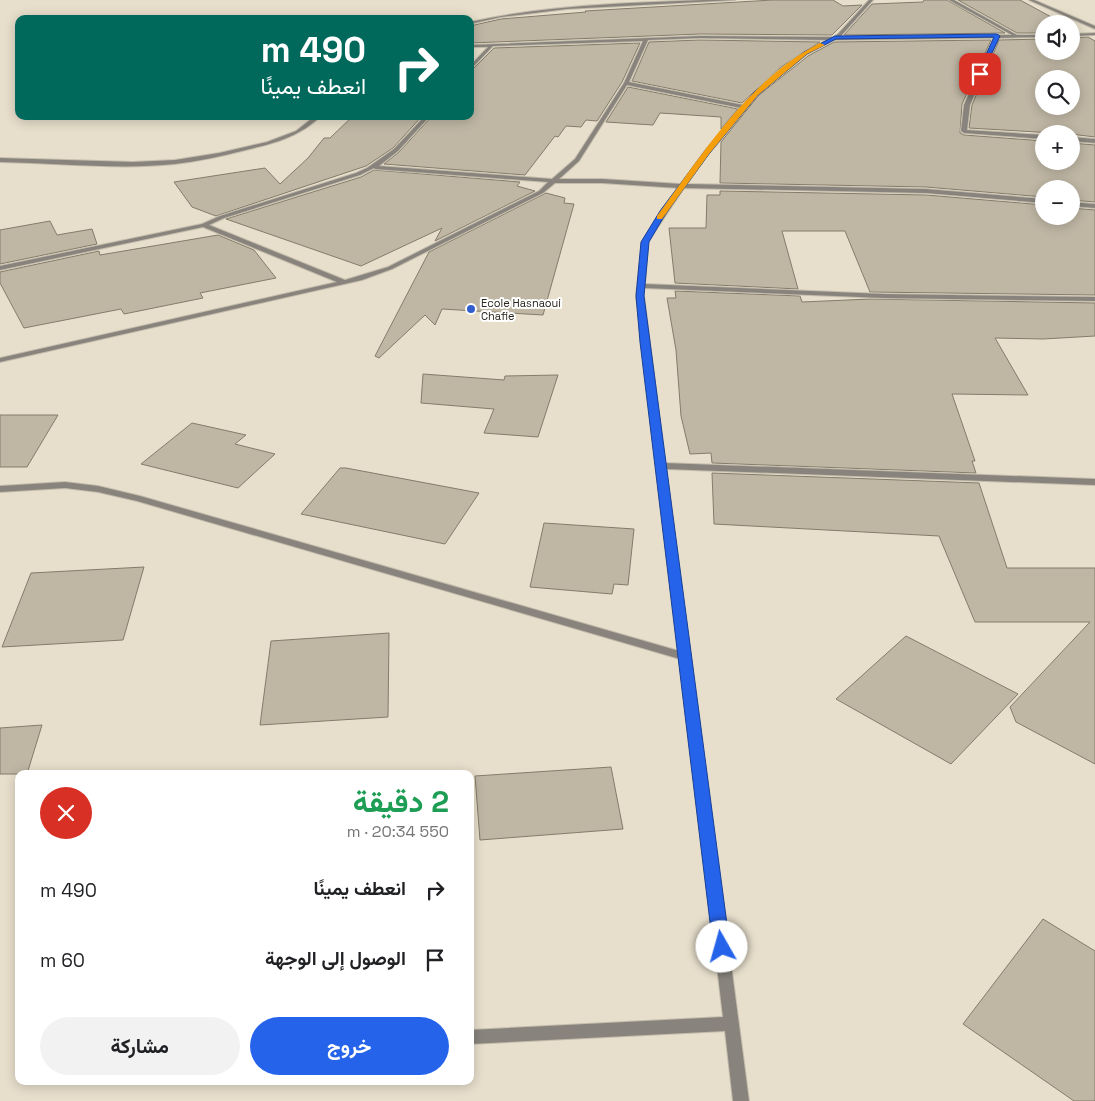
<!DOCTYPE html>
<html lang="ar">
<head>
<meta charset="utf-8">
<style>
	body { margin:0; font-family:"Space Grotesk",Vazirmatn,sans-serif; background:#f2f2f2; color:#202124; direction:rtl; height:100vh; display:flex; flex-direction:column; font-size:19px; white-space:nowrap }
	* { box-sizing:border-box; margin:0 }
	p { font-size:16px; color:#757577 }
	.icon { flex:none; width:28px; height:28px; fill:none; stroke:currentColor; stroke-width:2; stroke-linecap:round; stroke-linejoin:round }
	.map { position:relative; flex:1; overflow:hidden; direction:ltr }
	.panel { position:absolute; left:15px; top:770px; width:459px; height:315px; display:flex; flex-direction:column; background:#fff; border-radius:10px; box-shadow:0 2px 12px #0003; direction:rtl }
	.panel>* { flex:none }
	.guide { position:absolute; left:15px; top:15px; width:459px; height:105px; border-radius:10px; box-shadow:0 2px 12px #0003; direction:rtl; background:#00695c; color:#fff; overflow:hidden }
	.fabs { position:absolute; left:1035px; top:15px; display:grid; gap:10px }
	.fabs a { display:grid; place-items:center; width:45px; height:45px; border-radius:50%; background:#fff; box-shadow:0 2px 12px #0003; font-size:25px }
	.pin { position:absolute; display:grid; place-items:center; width:42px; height:42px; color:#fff; margin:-21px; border-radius:10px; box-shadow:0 2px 8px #0006 }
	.me { position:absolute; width:55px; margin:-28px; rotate:353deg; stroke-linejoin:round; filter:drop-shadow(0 0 4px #0008) }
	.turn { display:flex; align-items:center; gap:18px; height:105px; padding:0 25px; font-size:22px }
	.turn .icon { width:65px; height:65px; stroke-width:2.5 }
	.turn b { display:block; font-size:35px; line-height:42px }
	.round { display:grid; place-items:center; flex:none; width:52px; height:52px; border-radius:26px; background:#f2f2f2 }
	.overview { display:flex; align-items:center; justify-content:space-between; height:85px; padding:0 25px }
	h1 { font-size:30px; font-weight:700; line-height:38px; color:#1e9e55 }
	.cta { display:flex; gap:10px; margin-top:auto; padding:10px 25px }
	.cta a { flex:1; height:58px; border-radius:30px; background:#2563eb; color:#fff; font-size:20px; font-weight:700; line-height:58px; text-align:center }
	.cta a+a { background:#f2f2f2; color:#202124 }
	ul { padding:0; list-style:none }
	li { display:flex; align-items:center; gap:15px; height:70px; padding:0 25px }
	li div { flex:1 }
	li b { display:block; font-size:19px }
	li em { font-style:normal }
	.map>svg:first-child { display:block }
	.building { fill:#bfb6a4; stroke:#847c6a; fill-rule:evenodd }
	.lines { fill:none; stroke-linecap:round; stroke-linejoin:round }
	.minor-casing { stroke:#c4bdac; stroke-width:2 }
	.tertiary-casing { stroke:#c4bdac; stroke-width:2 }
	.minor { fill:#88847d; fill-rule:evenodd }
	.tertiary { fill:#88847d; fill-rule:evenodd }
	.route { fill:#2563eb; stroke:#184099 }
	.slow { fill:#f59e0b }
	.poi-dot { fill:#325dcc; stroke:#fff; stroke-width:2 }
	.labels { text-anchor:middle; stroke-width:4; stroke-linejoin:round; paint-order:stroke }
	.far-poi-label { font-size:11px; fill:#27241d; stroke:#fff; text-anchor:start }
</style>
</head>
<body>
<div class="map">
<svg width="1095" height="1101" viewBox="0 0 1095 1101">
	<rect width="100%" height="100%" fill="#e7decb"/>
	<path class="building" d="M 773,0 L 833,0 L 843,6 L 862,5 L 832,35 L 700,34 L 470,43 L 470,26 L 501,19 L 586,12 L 585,11 Z
		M 924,0 L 947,0 L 1005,33 L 844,35 L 872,4 L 923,2 Z
		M 958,0 L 1020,0 L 1064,24 L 1044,24 L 1044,33 L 1017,33 Z
		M 1088,37 L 1095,41 L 1095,137 L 1071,134 L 969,128 L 972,105 L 999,40 L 1044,39 L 1044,51 L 1071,51 L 1071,38 ZM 1044,79 L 1071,79 L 1071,106 L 1044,106 Z
		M 700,40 L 820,42 L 781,67 L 742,103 L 632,81 L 649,42 Z
		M 991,40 L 962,104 L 960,133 L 964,135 L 1044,141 L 1044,161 L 1071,161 L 1071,143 L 1095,145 L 1095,202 L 1071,200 L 1071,189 L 1044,189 L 1044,197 L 926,187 L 720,183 L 721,142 L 759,95 L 808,56 L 834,42 Z
		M 640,43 L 622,82 L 597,121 L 586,120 L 581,127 L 566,126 L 558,137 L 555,136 L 525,175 L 384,164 L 399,152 L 432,116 L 470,116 L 470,72 L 494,48 Z
		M 628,87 L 738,109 L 721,129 L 721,117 L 660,113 L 653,125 L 606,122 Z
		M 353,116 L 422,116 L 393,148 L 366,166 L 216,216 L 192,207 L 174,182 L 265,168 L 280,184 L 308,158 L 324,138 L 330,138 Z
		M 374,170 L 520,182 L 517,186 L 535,191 L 435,241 L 442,228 L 361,266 L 226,219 L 361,177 Z
		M 720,191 L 926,195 L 1044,205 L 1044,216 L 1071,216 L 1071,208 L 1095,210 L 1095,295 L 870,292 L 845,231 L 782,231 L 798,289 L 675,283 L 669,228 L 706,228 L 707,195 L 720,195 Z
		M 546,193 L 565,198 L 564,203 L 574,204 L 543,315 L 442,309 L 435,325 L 425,315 L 379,358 L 375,356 L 429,252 Z
		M 50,221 L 57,235 L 92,229 L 97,244 L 0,264 L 0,230 Z
		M 218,235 L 254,250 L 276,278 L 200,293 L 203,298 L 124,314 L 121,309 L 24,328 L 0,283 L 0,272 L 99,251 L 100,255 Z
		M 675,291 L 800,296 L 802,302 L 870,299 L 1095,303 L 1095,336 L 1043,339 L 995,338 L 1028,395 L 952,394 L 975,461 L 972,461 L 976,473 L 712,463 L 711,453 L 690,454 L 681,416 L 676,350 L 667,298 L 676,298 Z
		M 423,374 L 504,380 L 505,376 L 558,375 L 538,437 L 484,433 L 494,409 L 421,403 Z
		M 0,415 L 58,415 L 27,467 L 0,467 Z
		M 192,423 L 246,435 L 235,444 L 275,454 L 238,488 L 141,464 Z
		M 340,468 L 346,468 L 479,493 L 445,544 L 301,514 Z
		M 712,473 L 979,483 L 1007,568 L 1095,568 L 1095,764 L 1016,722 L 1010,707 L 1090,622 L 975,622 L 939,536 L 714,524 Z
		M 544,523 L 634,529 L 628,585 L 614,584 L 612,594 L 530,587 Z
		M 144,567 L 123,640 L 2,647 L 31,573 Z
		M 389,633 L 388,717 L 260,725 L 271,641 Z
		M 906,636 L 1018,694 L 951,764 L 836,699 Z
		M 42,725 L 27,774 L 0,774 L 0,728 Z
		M 611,767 L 623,829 L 480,840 L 475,776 Z
		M 1043,919 L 1095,951 L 1095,1101 L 1074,1101 L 963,1024 Z"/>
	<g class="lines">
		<defs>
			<path id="minor" d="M 869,0 L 873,0 L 840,37 L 995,35 L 997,34 L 999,35 L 1012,35 L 949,0 L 954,0 L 1017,35 L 1044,35 L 1044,37 L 998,38 L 970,105 L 967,130 L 1044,135 L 1044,139 L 964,133 L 961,131 L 964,105 L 994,38 L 834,40 L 807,54 L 758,94 L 708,154 L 687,184 L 926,189 L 1044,199 L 1044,203 L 926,193 L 684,188 L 648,242 L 645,284 L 884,294 L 1095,297 L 1095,301 L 884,298 L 644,288 L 644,296 L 665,463 L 1095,479 L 1095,485 L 666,469 L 749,1101 L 733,1101 L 725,1031 L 470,1044 L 470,1030 L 723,1017 L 680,659 L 137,501 L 98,492 L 65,488 L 0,492 L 0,486 L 65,482 L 98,486 L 140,496 L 679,651 L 636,296 L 642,242 L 678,188 L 602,183 L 555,183 L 543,193 L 392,269 L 362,280 L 0,362 L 0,358 L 337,282 L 203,227 L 0,270 L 0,266 L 202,224 L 220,216 L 356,173 L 367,168 L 394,149 L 425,116 L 430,116 L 398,151 L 379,166 L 552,179 L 575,159 L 624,83 L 643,41 L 493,46 L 470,70 L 470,66 L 488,47 L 470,47 L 470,45 L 700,36 L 833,37 L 838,34 ZM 700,38 L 827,40 C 796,56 766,78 743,105 L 629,82 L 648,40 ZM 627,85 L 741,108 L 704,152 L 681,184 L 602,179 L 559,179 L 579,161 ZM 374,168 L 375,169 L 548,182 L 539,191 L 388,267 L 345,280 L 209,225 L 224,218 L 360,175 Z
				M 1029,0 L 1034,0 L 1095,26 L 1095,29 Z
				M 1095,33 L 1095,35 L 1071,36 L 1071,34 Z
				M 1071,137 L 1095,139 L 1095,143 L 1071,141 Z
				M 1071,202 L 1095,204 L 1095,208 L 1071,206 Z"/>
			<path id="tertiary" d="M 703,0 L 735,0 L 567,9 L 501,17 L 470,24 L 470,22 C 547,5 624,3 703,0 Z
				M 315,116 L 321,116 C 299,137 275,143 246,150 C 223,156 199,161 175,164 C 119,170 57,163 0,162 L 0,158 L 133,162 L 175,160 L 219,153 L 267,142 L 296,131 Z"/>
		</defs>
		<use href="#minor" class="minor-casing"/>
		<use href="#tertiary" class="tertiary-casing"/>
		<use href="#minor" class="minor"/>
		<use href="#tertiary" class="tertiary"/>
	</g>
	<path class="route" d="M 997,34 L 1000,36 L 982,74 L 980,76 L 977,74 L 994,37 L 836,39 L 807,54 L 758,95 L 709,154 L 666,213 L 649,242 L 644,296 L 730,947 L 727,952 L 722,954 L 716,952 L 713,947 L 640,342 L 636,296 L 641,242 L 660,211 L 704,152 L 754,92 L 804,52 L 835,36 Z"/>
	<path class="slow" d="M 820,43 L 825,45 L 807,54 L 758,95 L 709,154 L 662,219 L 657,219 L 657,216 C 703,153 749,79 820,43 Z"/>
	<circle class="poi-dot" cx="471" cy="309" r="5"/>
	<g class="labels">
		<g class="far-poi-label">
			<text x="481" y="307">Ecole Hasnaoui<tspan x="481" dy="13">Chafie</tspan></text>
		</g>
	</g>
</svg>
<div class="fabs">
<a><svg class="icon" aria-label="sound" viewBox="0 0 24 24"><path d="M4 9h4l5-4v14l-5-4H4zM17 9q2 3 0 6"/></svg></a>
<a><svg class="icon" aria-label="search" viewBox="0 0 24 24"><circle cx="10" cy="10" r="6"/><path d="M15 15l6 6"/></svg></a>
<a>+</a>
<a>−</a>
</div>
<div class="pin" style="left:980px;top:74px;background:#d93025"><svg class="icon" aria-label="arrive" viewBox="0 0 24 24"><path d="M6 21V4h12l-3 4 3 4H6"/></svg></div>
<svg class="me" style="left:722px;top:947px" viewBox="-20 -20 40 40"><circle r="19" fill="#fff"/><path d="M0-13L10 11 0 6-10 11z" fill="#2563eb"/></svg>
<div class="guide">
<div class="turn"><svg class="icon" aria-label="right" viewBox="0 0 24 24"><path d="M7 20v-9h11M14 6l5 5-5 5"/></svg><div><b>490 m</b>انعطف يمينًا</div></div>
</div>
<section class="panel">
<div class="overview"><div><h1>2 دقيقة</h1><p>550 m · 20:34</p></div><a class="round" style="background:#d93025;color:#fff"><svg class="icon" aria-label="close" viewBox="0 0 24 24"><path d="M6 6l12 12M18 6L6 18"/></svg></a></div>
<ul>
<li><svg class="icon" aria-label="right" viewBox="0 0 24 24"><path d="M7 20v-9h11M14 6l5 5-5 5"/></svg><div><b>انعطف يمينًا</b></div><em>490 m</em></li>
<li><svg class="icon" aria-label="arrive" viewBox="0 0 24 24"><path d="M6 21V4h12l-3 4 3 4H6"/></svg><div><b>الوصول إلى الوجهة</b></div><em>60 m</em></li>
</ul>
<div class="cta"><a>خروج</a><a>مشاركة</a></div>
</section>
</div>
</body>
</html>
